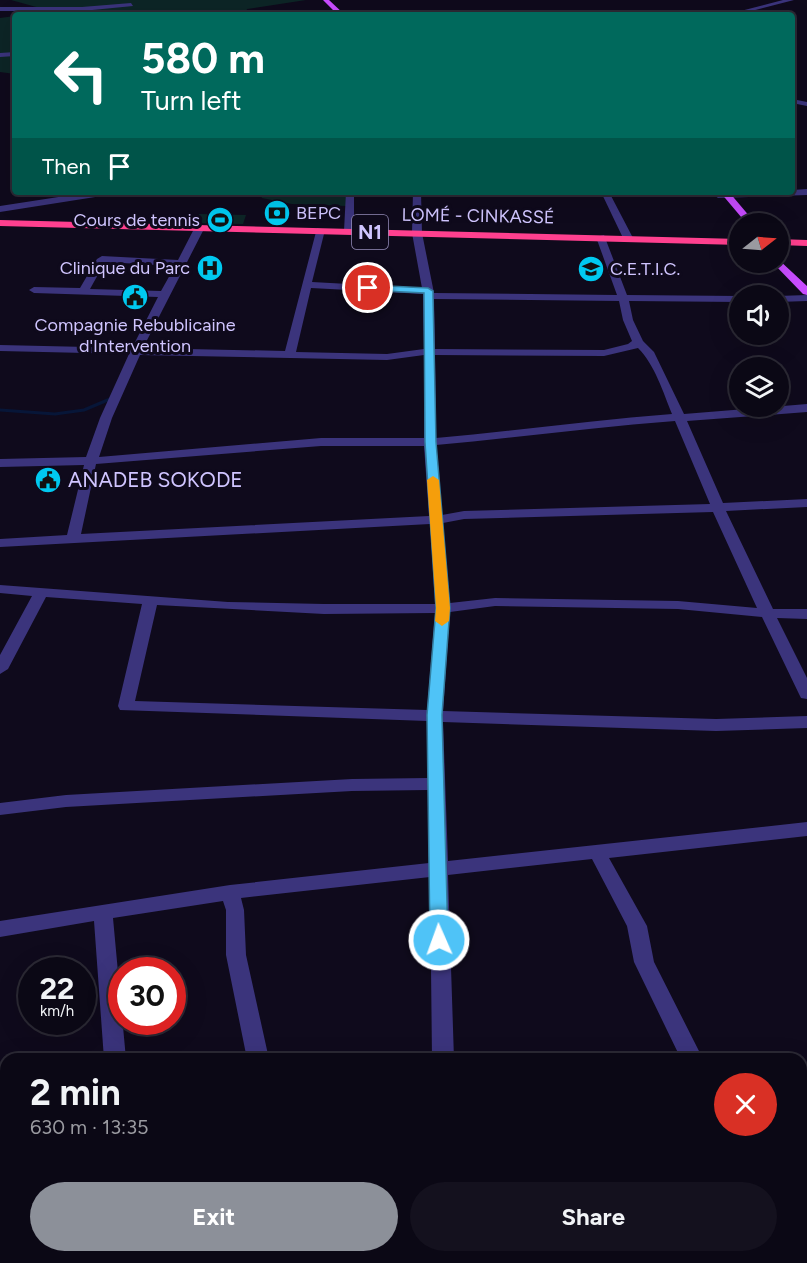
<!DOCTYPE html>
<html lang="en">
<head>
<meta charset="utf-8">
<style>
	body { margin:0; font-family:Figtree,sans-serif; background:#14111e; color:#f1f3f6; height:100vh; display:flex; flex-direction:column; font-size:22px; white-space:nowrap }
	* { box-sizing:border-box; margin:0 }
	p { font-size:20px; color:#9a9aa0 }
	.icon { flex:none; width:33px; height:33px; fill:none; stroke:currentColor; stroke-width:2; stroke-linecap:round; stroke-linejoin:round }
	.map { position:relative; flex:1; overflow:hidden }
	.drawer { position:absolute; left:0px; top:1053px; width:807px; height:210px; display:flex; flex-direction:column; background:#0b0815; border-radius:18px 18px 0 0; box-shadow:0 6px 24px #0002,0 0 0 2px #2b2934 }
	.drawer>* { flex:none }
	.banner { position:absolute; left:12px; top:12px; width:783px; height:183px; border-radius:6px; box-shadow:0 6px 24px #0002,0 0 0 2px #2b2934; background:#00695c; color:#fff; overflow:hidden }
	.needle { width:39px; rotate:73deg }
	.tools { position:absolute; left:729px; top:213px; display:grid; gap:12px }
	.tools a { display:grid; place-items:center; width:60px; height:60px; border-radius:50%; background:#0b0815; box-shadow:0 6px 24px #0002,0 0 0 2px #2b2934; font-size:30px }
	.speed { position:absolute; left:18px; top:957px; display:flex; gap:12px; font-size:30px; font-weight:700; text-align:center }
	.speed>* { display:grid; place-content:center; width:78px; height:78px; border-radius:50%; background:#0b0815; box-shadow:0 6px 24px #0002,0 0 0 2px #2b2934; line-height:1 }
	.speed small { font-size:15px; font-weight:400 }
	.speed .limit { border:9px solid #d22; background:#fff; color:#111 }
	.pin { position:absolute; display:grid; place-items:center; width:51px; height:51px; color:#fff; margin:-26px; border:3px solid #fff; border-radius:50%; box-shadow:0 2px 6px #0007 }
	.me { position:absolute; width:66px; margin:-33px; rotate:358deg; stroke-linejoin:round; filter:drop-shadow(0 0 4px #0008) }
	.turn { display:flex; align-items:center; gap:21px; height:126px; padding:0 30px; font-size:27px }
	.turn .icon { width:78px; height:78px; stroke-width:2.5 }
	.turn b { display:block; font-size:42px; line-height:51px }
	.then { display:flex; align-items:center; height:57px; padding:0 30px; background:#0003; gap:12px; font-size:22px }
	.round { display:grid; place-items:center; flex:none; width:63px; height:63px; border-radius:32px; background:#14111e }
	.headline { display:flex; align-items:center; justify-content:space-between; height:102px; padding:0 30px }
	h1 { font-size:36px; font-weight:700; line-height:45px }
	.cta { display:flex; gap:12px; margin-top:auto; padding:12px 30px }
	.cta a { flex:1; height:69px; border-radius:36px; background:#8c9099; color:#fff; font-size:24px; font-weight:700; line-height:69px; text-align:center }
	.cta a+a { background:#14111e; color:#f1f3f6 }
	.map>svg:first-child { display:block }
	.green { fill:#0d2526 }
	.lines { fill:none; stroke-linecap:round; stroke-linejoin:round }
	.stream { stroke:#071638; stroke-width:3 }
	.minor { fill:#3b347c; fill-rule:evenodd }
	.major { fill:#c84cff; fill-rule:evenodd }
	.highway { fill:#ff408f; fill-rule:evenodd }
	.route { fill:#4fc3f7; stroke:#337fa1; stroke-width:1.5 }
	.slow { fill:#f59e0b }
	.labels { text-anchor:middle; stroke-width:6; stroke-linejoin:round; paint-order:stroke }
	.far-poi-label { font-size:18px; fill:#d0c5ff; stroke:#0f0a1c; text-anchor:start }
	.far-street-label { font-size:18px; fill:#d0c5ff; stroke:#0f0a1c }
	.shield { fill:#0f0a1c; stroke:#968dbb; stroke-width:1.5 }
	.shield-label { font-size:20px; font-weight:bold; fill:#d0c5ff }
	.poi-label { font-size:21px; fill:#d0c5ff; stroke:#0f0a1c; text-anchor:start }
</style>
</head>
<body>
<div class="map">
<svg width="807" height="1263" viewBox="0 0 807 1263">
	<rect width="100%" height="100%" fill="#0f0a1c"/>
	<path class="green" d="M 11,0 L 306,0 L 247,9 L 246,15 L 28,15 L 47,10 Z
		M 15,16 L 15,74 L 0,72 L 0,18 Z
		M 259,192 L 351,192 L 346,206 L 292,204 L 262,198 Z
		M 199,214 L 246,215 L 243,224 L 194,223 Z"/>
	<g class="lines">
		<path class="stream" d="M 0,410 L 55,414 L 84,410 L 110,399"/>
		<path class="minor" d="M 783,0 L 794,0 L 736,15 L 725,15 Z
			M 131,3 L 133,6 L 82,11 L 0,11 L 0,7 L 82,7 Z
			M 15,52 L 15,56 L 0,57 L 0,53 Z
			M 792,99 L 807,102 L 807,106 L 792,103 Z
			M 807,189 L 807,195 L 718,198 L 714,195 L 718,192 L 792,192 L 792,190 Z
			M 91,192 L 112,192 L 108,195 L 0,212 L 0,206 Z
			M 346,192 L 354,192 L 354,231 L 349,234 L 344,231 Z
			M 413,192 L 421,192 L 422,233 L 434,293 L 617,295 L 596,237 L 604,235 L 627,295 L 740,296 L 740,302 L 629,301 L 633,320 L 643,341 L 654,352 L 684,414 L 807,404 L 807,412 L 687,421 L 723,503 L 807,499 L 807,507 L 726,511 L 773,609 L 807,609 L 807,619 L 777,618 L 807,678 L 807,699 L 801,698 L 799,694 L 762,617 L 678,609 L 495,606 L 450,612 L 443,711 L 716,719 L 807,716 L 807,728 L 716,731 L 443,722 L 448,861 L 807,822 L 807,836 L 609,858 L 647,926 L 654,962 L 703,1059 L 681,1059 L 634,962 L 627,926 L 592,859 L 448,875 L 454,1059 L 432,1059 L 430,877 L 241,898 L 244,910 L 246,955 L 269,1059 L 247,1059 L 226,955 L 226,910 L 223,901 L 113,918 L 126,1059 L 104,1059 L 94,921 L 0,937 L 0,921 L 230,885 L 429,863 L 428,790 L 352,791 L 66,807 L 0,815 L 0,803 L 66,795 L 352,779 L 428,778 L 427,721 L 120,710 L 118,706 L 142,604 L 46,597 L 8,669 L 0,674 L 0,655 L 32,596 L 0,593 L 0,585 L 228,602 L 324,604 L 435,604 L 430,524 L 0,547 L 0,539 L 67,535 L 84,465 L 0,467 L 0,459 L 86,457 L 100,418 L 129,354 L 0,351 L 0,345 L 132,348 L 158,297 L 34,293 L 29,290 L 34,287 L 80,288 L 97,259 L 102,256 L 178,260 L 195,227 L 200,224 L 205,227 L 143,348 L 285,351 L 317,228 L 325,230 L 312,282 L 422,288 L 412,233 ZM 105,262 L 175,266 L 161,291 L 90,289 ZM 311,288 L 423,294 L 424,349 L 387,354 L 296,352 ZM 434,299 L 619,301 L 623,320 L 632,341 L 628,344 L 604,350 L 435,349 ZM 638,348 C 655,365 663,392 672,414 C 593,420 515,431 436,438 L 435,355 L 604,356 ZM 140,355 L 387,360 L 424,355 L 424,438 L 321,438 L 99,457 L 112,418 ZM 675,421 L 710,504 L 464,511 L 442,515 L 436,445 C 516,438 595,427 675,421 ZM 321,446 L 424,446 L 429,516 L 81,534 L 96,464 ZM 713,512 L 757,608 L 678,601 L 495,598 L 450,603 L 443,523 L 464,519 ZM 157,605 L 324,614 L 435,613 L 427,710 L 135,701 Z
			M 601,192 L 609,192 L 633,238 L 631,240 L 623,238 Z
			M 807,295 L 807,301 L 778,302 L 778,296 Z
			M 807,1163 L 807,1186 L 801,1188 L 801,1166 Z
			M 119,1257 L 143,1257 L 144,1263 L 120,1263 Z
			M 292,1257 L 316,1257 L 317,1263 L 293,1263 Z
			M 437,1257 L 461,1257 L 461,1263 L 437,1263 Z
			M 645,1257 L 674,1257 L 671,1263 L 643,1263 Z"/>
		<path class="major" d="M 323,0 L 329,0 L 345,15 L 338,15 Z
			M 720,192 L 729,192 L 756,224 L 747,224 Z
			M 778,259 L 807,286 L 807,295 L 803,294 L 772,262 L 778,262 Z"/>
		<path class="highway" d="M 0,220 L 740,239 L 740,245 L 0,226 Z
			M 778,239 L 807,240 L 807,246 L 778,245 Z"/>
	</g>
	<path class="route" d="M 368,285 L 428,288 L 433,291 L 433,296 L 436,442 L 450,608 L 442,715 L 448,940 L 445,945 L 439,947 L 433,945 L 430,940 L 427,715 L 436,608 L 425,442 L 424,296 L 424,293 L 364,290 L 364,286 Z"/>
	<path class="slow" d="M 433,476 L 439,480 L 450,608 L 449,621 L 442,626 L 435,621 L 436,608 L 427,480 Z"/>
	<defs>
		<symbol id="bank-disc" viewBox="-11 -11 22 22"><circle r="9.5" fill="#00c9f0" stroke="#0f0a1c"/><path d="M-6-4H6V4H-6ZM0-2.3a2.3 2.3 0 1 0 0 4.6a2.3 2.3 0 1 0 0-4.6Z" fill="#111"/></symbol>
		<symbol id="stadium-disc" viewBox="-11 -11 22 22"><circle r="9.5" fill="#00c9f0" stroke="#0f0a1c"/><path d="M0-5a6.5 5 0 1 0 0 10a6.5 5 0 1 0 0-10ZM-3.5-1.8h7v3.6h-7Z" fill="#111"/></symbol>
		<symbol id="hospital-disc" viewBox="-11 -11 22 22"><circle r="9.5" fill="#00c9f0" stroke="#0f0a1c"/><path d="M-5-5h3v3.5h4V-5h3V5h-3V1.5h-4V5h-3Z" fill="#111"/></symbol>
		<symbol id="university-disc" viewBox="-11 -11 22 22"><circle r="9.5" fill="#00c9f0" stroke="#0f0a1c"/><path d="M0-5L7-2L0 1L-7-2ZM-4 1L0 2.5L4 1V4Q0 6-4 4Z" fill="#111"/></symbol>
		<symbol id="civic-disc" viewBox="-11 -11 22 22"><circle r="9.5" fill="#00c9f0" stroke="#0f0a1c"/><path d="M-.6-6.5H3V-4.5H.6V-3L4-1V1h2V6H-6V1h2V-1L-.6-3ZM-1.2 2.5V6h2.4V2.5Z" fill="#111"/></symbol>
	</defs>
	<g fill-rule="evenodd">
		<use href="#bank-disc" x="262" y="198" width="30" height="30"/>
		<use href="#stadium-disc" x="205" y="205" width="30" height="30"/>
		<use href="#hospital-disc" x="195" y="253" width="30" height="30"/>
		<use href="#university-disc" x="576" y="254" width="30" height="30"/>
		<use href="#civic-disc" x="120" y="282" width="30" height="30"/>
		<use href="#civic-disc" x="33" y="465" width="30" height="30"/>
	</g>
	<g class="labels">
		<g class="far-poi-label">
			<text x="296" y="219">BEPC</text>
			<text x="200" y="226" text-anchor="end">Cours de tennis</text>
			<text x="190" y="274" text-anchor="end">Clinique du Parc</text>
			<text x="610" y="275">C.E.T.I.C.</text>
			<text x="135" y="331" text-anchor="middle">Compagnie Rebublicaine<tspan x="135" dy="21">d'Intervention</tspan></text>
		</g>
		<g class="far-street-label">
			<text transform="translate(478 216) rotate(1)" y="6">LOMÉ - CINKASSÉ</text>
		</g>
		<rect class="shield" x="352" y="215" width="36" height="34" rx="4.5"/>
		<g class="shield-label">
			<text x="370" y="239">N1</text>
		</g>
		<g class="poi-label">
			<text x="68" y="487">ANADEB SOKODE</text>
		</g>
	</g>
</svg>
<div class="tools">
<a><svg class="needle" viewBox="-14 -14 28 28"><path d="M0-13l5 13h-10z" fill="#e53935"/><path d="M0 13l5-13h-10z" fill="#9a9aa0"/></svg></a>
<a><svg class="icon" aria-label="sound" viewBox="0 0 24 24"><path d="M4 9h4l5-4v14l-5-4H4zM17 9q2 3 0 6"/></svg></a>
<a><svg class="icon" aria-label="layers" viewBox="0 0 24 24"><path d="M12 4l9 5-9 5-9-5zM3 14l9 5 9-5"/></svg></a>
</div>
<div class="speed"><div>22<small>km/h</small></div><div class="limit">30</div></div>
<div class="pin" style="left:368px;top:288px;background:#d93025"><svg class="icon" aria-label="arrive" viewBox="0 0 24 24"><path d="M6 21V4h12l-3 4 3 4H6"/></svg></div>
<svg class="me" style="left:439px;top:940px" viewBox="-20 -20 40 40"><circle r="17" fill="#4fc3f7" stroke="#fff" stroke-width="3"/><path d="M0-11L8 9 0 5-8 9z" fill="#fff"/></svg>
<div class="banner">
<div class="turn"><svg class="icon" aria-label="left" viewBox="0 0 24 24"><path d="M17 20v-9H6M10 6l-5 5 5 5"/></svg><div><b>580 m</b>Turn left</div></div>
<div class="then">Then<svg class="icon" aria-label="arrive" viewBox="0 0 24 24"><path d="M6 21V4h12l-3 4 3 4H6"/></svg></div>
</div>
<section class="drawer">
<div class="headline"><div><h1>2 min</h1><p>630 m · 13:35</p></div><a class="round" style="background:#d93025;color:#fff"><svg class="icon" aria-label="close" viewBox="0 0 24 24"><path d="M6 6l12 12M18 6L6 18"/></svg></a></div>
<div class="cta"><a>Exit</a><a>Share</a></div>
</section>
</div>
</body>
</html>
